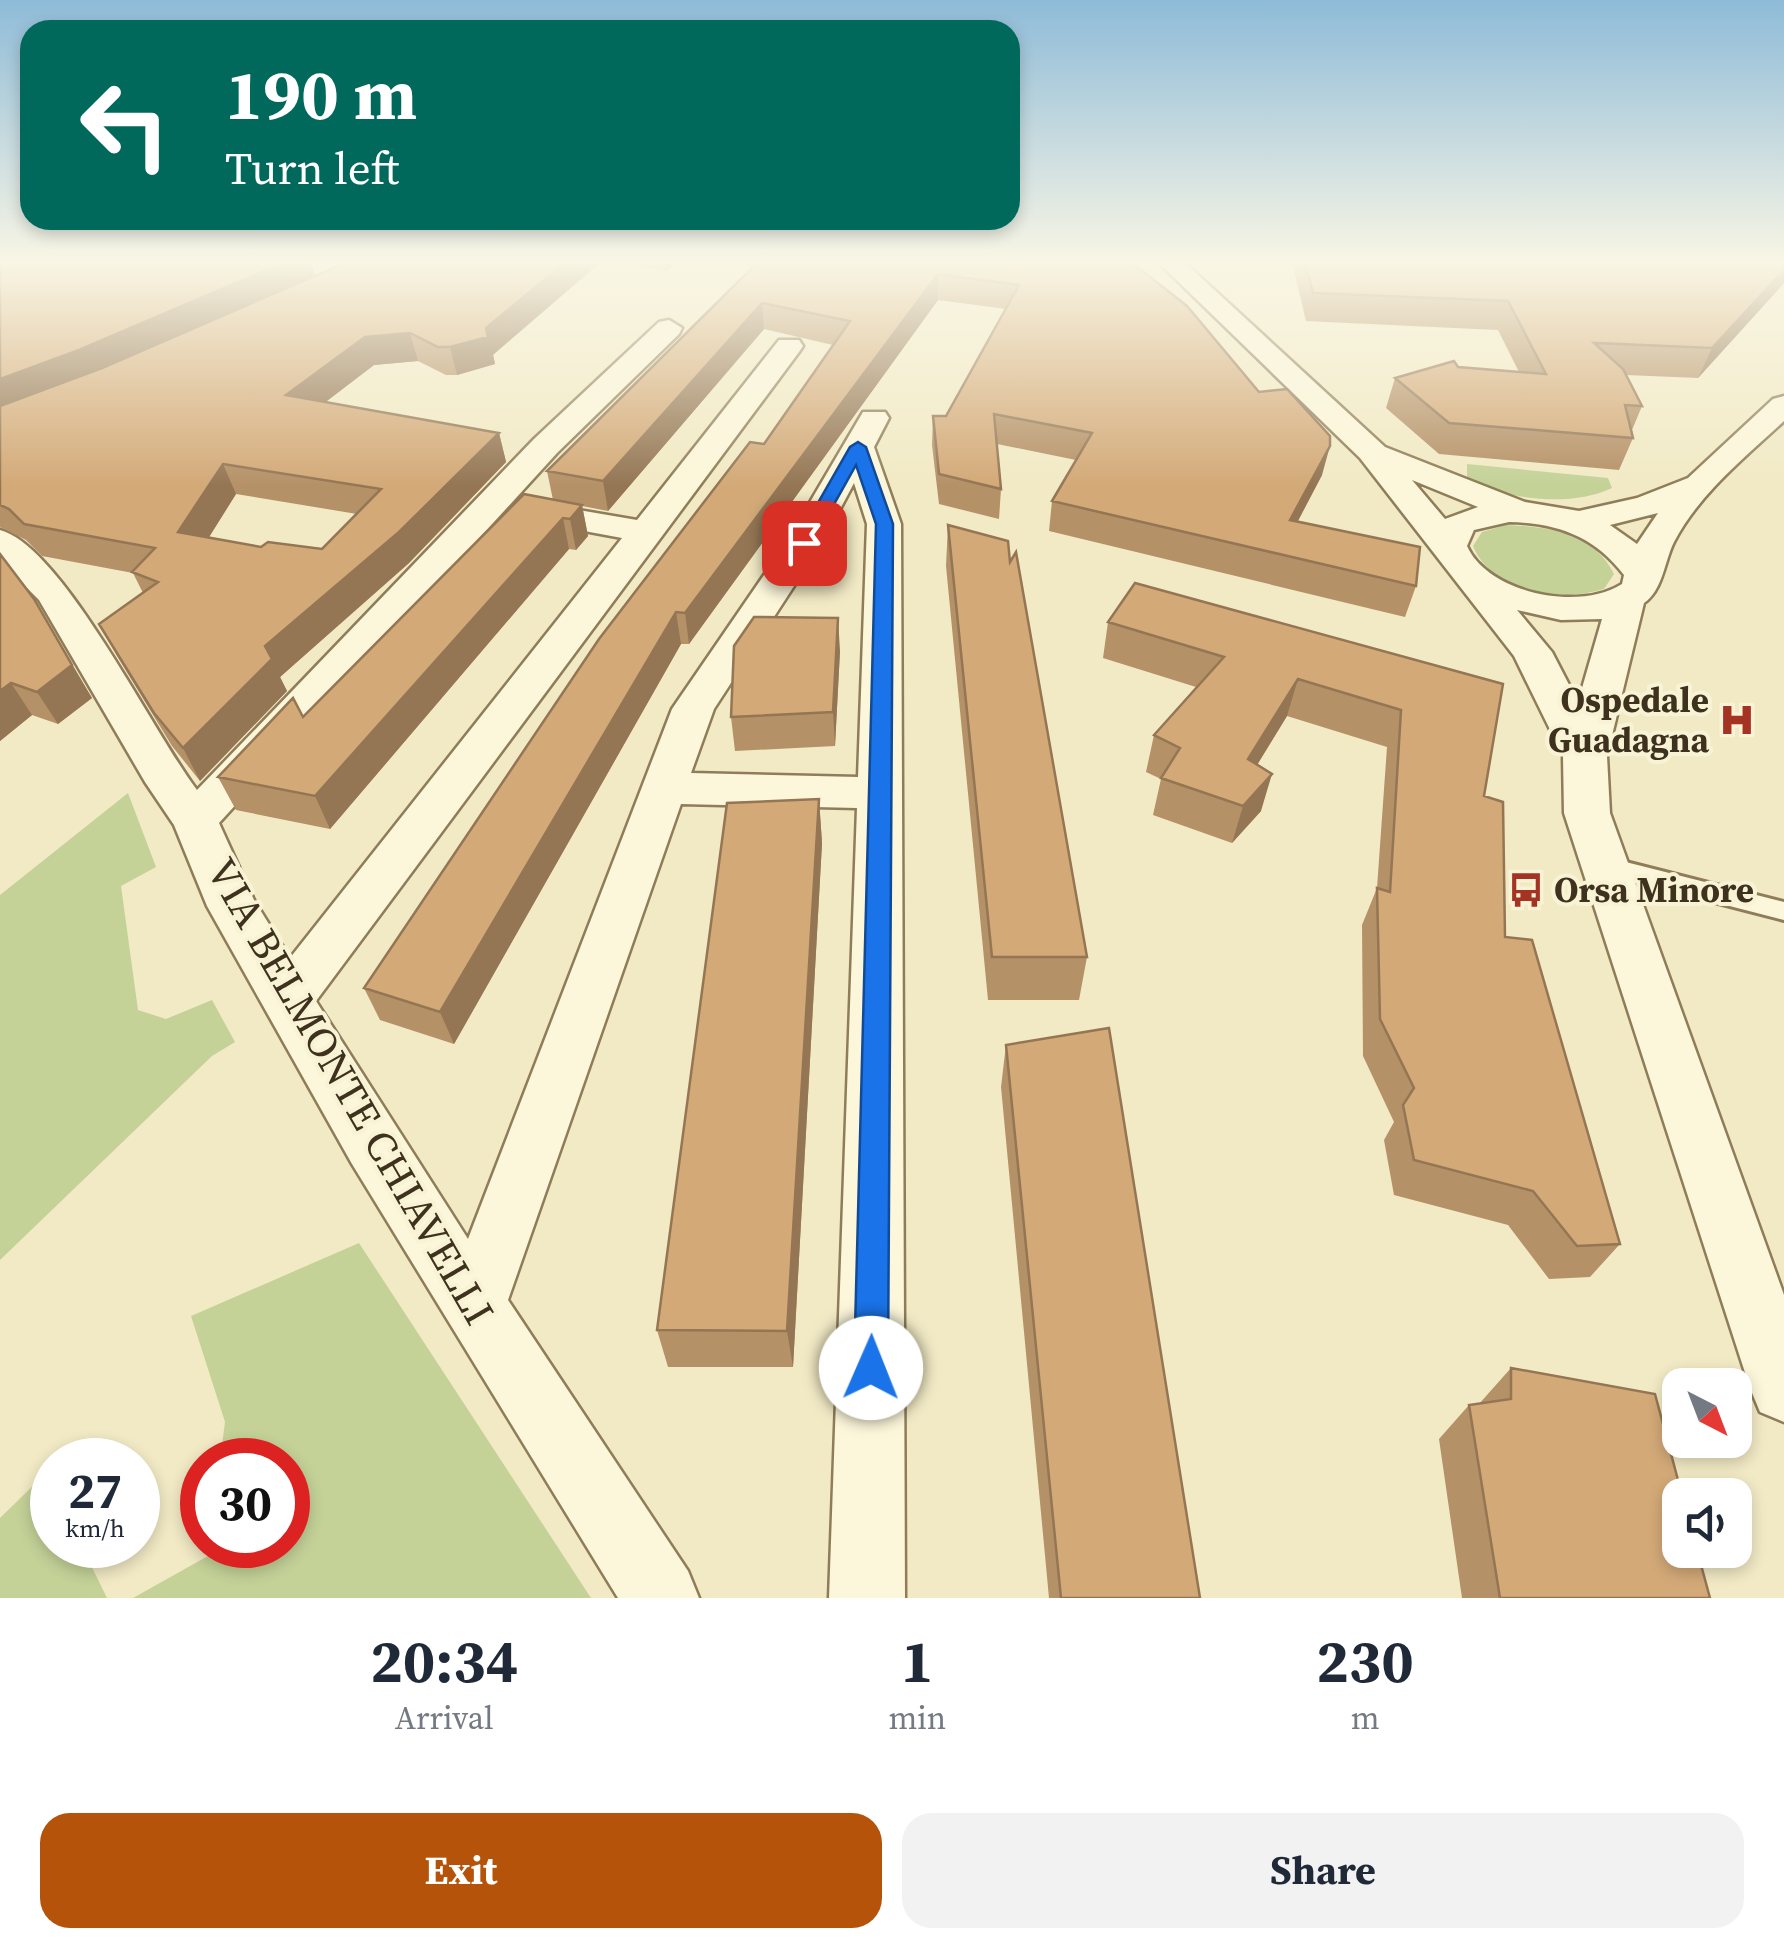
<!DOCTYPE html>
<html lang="en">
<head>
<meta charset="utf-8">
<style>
	body { margin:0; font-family:"Source Serif 4",serif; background:#f2f2f3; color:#1f2937; height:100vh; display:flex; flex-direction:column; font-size:38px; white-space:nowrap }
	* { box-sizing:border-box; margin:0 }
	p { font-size:32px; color:#747a83 }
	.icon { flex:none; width:55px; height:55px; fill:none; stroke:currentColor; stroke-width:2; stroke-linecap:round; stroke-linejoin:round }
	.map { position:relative; height:1598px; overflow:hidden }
	.details { display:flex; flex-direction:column; background:#fff; flex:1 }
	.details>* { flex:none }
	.banner { position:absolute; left:20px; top:20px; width:1000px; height:210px; border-radius:30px; box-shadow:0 5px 15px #0003; background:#00695c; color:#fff; overflow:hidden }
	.needle { width:65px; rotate:138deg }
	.buttons { position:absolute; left:1662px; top:1368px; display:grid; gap:20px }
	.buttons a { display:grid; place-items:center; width:90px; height:90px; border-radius:20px; background:#fff; box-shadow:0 5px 15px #0003; font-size:50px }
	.speed { position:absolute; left:30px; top:1438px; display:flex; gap:20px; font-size:50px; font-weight:700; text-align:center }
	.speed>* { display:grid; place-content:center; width:130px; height:130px; border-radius:50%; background:#fff; box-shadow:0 5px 15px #0003; line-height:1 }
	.speed small { font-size:25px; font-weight:400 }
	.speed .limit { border:15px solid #d22; background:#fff; color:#111 }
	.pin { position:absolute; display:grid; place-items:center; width:85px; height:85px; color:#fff; margin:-42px; border-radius:20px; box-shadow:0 5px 15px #0006 }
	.me { position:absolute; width:110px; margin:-55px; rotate:1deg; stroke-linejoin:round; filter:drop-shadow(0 0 8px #0008) }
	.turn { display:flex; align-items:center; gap:35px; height:210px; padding:0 40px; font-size:45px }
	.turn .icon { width:130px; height:130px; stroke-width:2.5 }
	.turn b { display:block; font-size:70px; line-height:85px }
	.eta { display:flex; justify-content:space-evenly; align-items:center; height:170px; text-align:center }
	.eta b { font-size:60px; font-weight:700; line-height:70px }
	.action { display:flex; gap:20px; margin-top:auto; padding:20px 40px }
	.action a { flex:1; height:115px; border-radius:30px; background:#b45309; color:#fff; font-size:40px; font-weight:700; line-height:115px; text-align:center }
	.action a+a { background:#f2f2f3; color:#1f2937 }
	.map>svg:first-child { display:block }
	.green { fill:#c4d298 }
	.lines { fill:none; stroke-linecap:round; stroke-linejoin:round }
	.service-casing { stroke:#8f7d59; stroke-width:6 }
	.minor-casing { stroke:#8f7d59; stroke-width:5 }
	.service { fill:#fcf6da; fill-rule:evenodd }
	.minor { fill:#fcf6da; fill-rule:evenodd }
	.wall { fill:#b59167; fill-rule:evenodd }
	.shaded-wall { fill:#947654 }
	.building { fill:#d3a978; stroke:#947654; stroke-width:2.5; fill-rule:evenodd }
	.route { fill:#1a73e8; stroke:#114b97; stroke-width:2.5 }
	.labels { text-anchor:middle; stroke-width:8; stroke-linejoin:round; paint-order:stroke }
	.poi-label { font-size:35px; font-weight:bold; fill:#3e321e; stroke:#f9f3d6; text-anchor:end }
	.near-street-label { font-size:42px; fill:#3e321e; stroke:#f9f3d6 }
</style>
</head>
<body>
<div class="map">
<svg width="1784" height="1598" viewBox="0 0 1784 1598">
	<rect width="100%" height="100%" fill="#f2eac5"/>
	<path class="green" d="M 1467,464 L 1608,478 L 1612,488 C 1569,508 1511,499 1467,481 Z
		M 1506,525 C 1549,527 1593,532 1614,574 L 1604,589 C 1559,603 1493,594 1473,546 L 1482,532 Z
		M 128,793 L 156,867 L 121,886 L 138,1010 L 166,1019 L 212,1000 L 235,1042 L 212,1056 L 0,1260 L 0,895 Z
		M 359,1243 L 591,1598 L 133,1598 L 215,1552 L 215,1545 L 288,1545 L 288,1460 L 220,1460 L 225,1422 L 191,1316 Z
		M 46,1473 L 52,1486 L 52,1545 L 81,1545 L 107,1598 L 0,1598 L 0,1518 Z"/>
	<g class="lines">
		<defs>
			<path id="service" d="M 1602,856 L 1784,902 L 1784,920 L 1594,871 L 1590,865 L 1594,859 Z"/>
			<path id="minor" d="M 276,262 L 330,262 L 355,267 L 451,262 C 430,285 297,285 276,262 Z
				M 1158,262 L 1184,262 L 1385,447 L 1525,502 L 1579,511 L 1637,498 L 1688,478 L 1773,399 L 1784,396 L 1784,421 C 1745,457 1699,494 1674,542 C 1664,562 1663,590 1644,603 L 1607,756 L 1610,813 L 1784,1295 L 1784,1422 L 1760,1412 L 1750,1388 L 1564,813 L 1563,756 L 1514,656 L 1360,458 ZM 1412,480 L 1478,507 L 1445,519 ZM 1658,513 L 1637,544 L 1610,525 ZM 1509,522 C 1557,523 1594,536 1624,575 L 1622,584 C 1579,612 1488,593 1467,546 L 1474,530 ZM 1517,610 L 1561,620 L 1602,619 L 1578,702 L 1552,652 Z
				M 669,320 L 682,328 L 679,334 L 557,453 L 219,823 L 254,900 L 290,958 L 622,538 L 514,518 L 509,511 L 514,504 L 526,501 L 637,520 L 779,340 L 799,340 L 803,346 L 799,352 L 316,1001 L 468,1239 L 672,709 L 786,543 L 863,412 L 885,412 L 889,418 L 874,447 L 901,524 L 905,1598 L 829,1598 L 857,808 L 681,804 L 508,1300 L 688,1571 L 699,1598 L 618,1598 L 352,1164 L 207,906 L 174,825 L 145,782 L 39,600 L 0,561 L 0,530 C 62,546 154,734 197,790 L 534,439 L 659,322 ZM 854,483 L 867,524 L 858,777 L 691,773 L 714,709 L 822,543 Z"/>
		</defs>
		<use href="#service" class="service-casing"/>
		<use href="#minor" class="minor-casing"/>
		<use href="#service" class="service"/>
		<use href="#minor" class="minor"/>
	</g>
	<path class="wall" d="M 0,262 L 311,262 L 315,276 L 493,355 L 495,364 L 457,375 L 446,375 L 418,361 L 374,365 L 325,402 L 499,433 L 506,462 L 409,563 L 280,677 L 287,691 L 200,781 L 172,746 L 117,656 L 99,624 L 143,593 L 133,573 L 42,556 L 26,540 L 0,527 ZM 236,494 L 357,514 L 322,549 L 261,547 L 208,538 Z
		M 621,262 L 679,262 L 666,271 Z
		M 758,262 L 1131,262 L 1322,475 L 1298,521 L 1416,586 L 1405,617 L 1049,531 L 1052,501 L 1076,460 L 997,444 L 1001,489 L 999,519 L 939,504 L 932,445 L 933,416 L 946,416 L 1006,309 L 938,300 L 689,644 L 681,644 L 454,1044 L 380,1020 L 364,988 L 764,444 L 833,345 L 764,329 L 608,511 L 582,506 L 588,536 L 576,550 L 569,549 L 330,829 L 236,810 L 218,777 L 303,717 L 553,500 L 547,471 Z
		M 1292,262 L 1784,262 L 1784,283 L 1698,378 L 1626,375 L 1642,406 L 1632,430 L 1633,438 L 1619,470 L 1439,454 L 1386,408 L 1395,378 L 1458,367 L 1519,372 L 1498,330 L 1306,321 Z
		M 948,525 L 1010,562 L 1087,957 L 1079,1000 L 988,1000 L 946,566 Z
		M 0,554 L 92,698 L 58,724 L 32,715 L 0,741 Z
		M 1108,622 L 1503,684 L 1484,796 L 1505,937 L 1620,1244 L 1590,1277 L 1549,1279 L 1508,1225 L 1394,1195 L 1384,1140 L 1394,1122 L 1363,1056 L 1362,925 L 1377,888 L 1387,747 L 1287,716 L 1257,765 L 1261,811 L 1232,843 L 1153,815 L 1161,779 L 1146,772 L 1154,735 L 1196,687 L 1103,658 Z
		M 840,651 L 835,746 L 735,751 L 731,717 Z
		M 819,799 L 822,843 L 793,1367 L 668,1367 L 657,1330 Z
		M 1006,1045 L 1200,1598 L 1049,1598 L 1001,1087 Z
		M 1511,1368 L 1710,1598 L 1462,1598 L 1439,1439 L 1469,1405 L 1479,1404 Z"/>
	<path class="shaded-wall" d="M 285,262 L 311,262 L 316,278 L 0,413 L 0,379 Z
		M 566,262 L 601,262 L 493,355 L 495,364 L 457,375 L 450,347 Z
		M 665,262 L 679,262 L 666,271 Z
		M 1784,270 L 1784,283 L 1698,378 L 1712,348 Z
		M 938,274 L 938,300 L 689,644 L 685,613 Z
		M 762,303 L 764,329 L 608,511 L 603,481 Z
		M 410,333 L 418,361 L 374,365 L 297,424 L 286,395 L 365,337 Z
		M 499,433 L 506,462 L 409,563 L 280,677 L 287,691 L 200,781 L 183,748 L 265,646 Z
		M 1330,446 L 1322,475 L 1282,551 L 1290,520 Z
		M 223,464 L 236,494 L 193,563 L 178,532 Z
		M 582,505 L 588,536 L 576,550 L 570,519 Z
		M 563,518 L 569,549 L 330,829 L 315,796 Z
		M 34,599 L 92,698 L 58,724 L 37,692 Z
		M 676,612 L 681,644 L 454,1044 L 440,1012 Z
		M 838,618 L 840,651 L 835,746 L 833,712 Z
		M 1298,679 L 1287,716 L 1238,796 L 1248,759 Z
		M 11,683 L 32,715 L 0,741 L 0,691 Z
		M 1272,774 L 1261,811 L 1232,843 L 1243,806 Z
		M 819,799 L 822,843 L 793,1367 L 787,1331 Z"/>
	<path class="building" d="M 0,262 L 285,262 L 79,350 L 0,379 Z
		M 347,262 L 566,262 L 486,328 L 488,337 L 450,347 L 438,347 L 410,333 L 365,337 L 286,395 L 499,433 L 399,532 L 265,646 L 272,659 L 183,748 L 154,713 L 99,624 L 158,582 L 132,572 L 155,548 L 24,524 L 9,509 L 0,505 L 0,406 L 102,368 ZM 223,464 L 381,489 L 322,549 L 268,542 L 261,547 L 178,532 Z
		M 758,262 L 1131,262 L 1187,306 L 1259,392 L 1287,389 L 1330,436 L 1330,446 L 1290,520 L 1420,547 L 1416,586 L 1052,501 L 1092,433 L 994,414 L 1001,489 L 939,474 L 933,416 L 946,416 L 1019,285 L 938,274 L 685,613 L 676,612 L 440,1012 L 364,988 L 599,639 L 750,442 L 764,444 L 850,321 L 762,303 L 603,481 L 547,471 Z
		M 1305,262 L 1784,262 L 1784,270 L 1712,348 L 1594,343 L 1623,369 L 1642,406 L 1625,405 L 1633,438 L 1449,423 L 1395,378 L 1454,361 L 1458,367 L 1546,374 L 1508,301 L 1313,293 Z
		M 524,494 L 582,505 L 570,519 L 563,518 L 315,796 L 218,777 L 293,698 L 303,717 Z
		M 948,525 L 1008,541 L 1010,562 L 1016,552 L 1087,957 L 992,957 Z
		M 0,554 L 34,599 L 72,665 L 37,692 L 11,683 L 0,691 Z
		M 1135,583 L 1503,684 L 1484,796 L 1503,802 L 1505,937 L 1532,940 L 1620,1244 L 1577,1246 L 1533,1191 L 1414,1160 L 1403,1105 L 1414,1088 L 1380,1019 L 1377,888 L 1390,892 L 1401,710 L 1298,679 L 1248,759 L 1272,774 L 1243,806 L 1161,778 L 1180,748 L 1154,735 L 1224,657 L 1108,622 Z
		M 754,617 L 838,618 L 833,712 L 731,717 L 734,646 Z
		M 819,799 L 787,1331 L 657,1330 L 727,803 Z
		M 1109,1028 L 1200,1598 L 1061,1598 L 1006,1045 Z
		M 1511,1368 L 1655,1394 L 1682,1495 L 1680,1495 L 1680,1550 L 1697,1550 L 1710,1598 L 1500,1598 L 1469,1405 L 1511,1399 Z"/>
	<linearGradient id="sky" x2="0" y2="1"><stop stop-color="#8ebbd8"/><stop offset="0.54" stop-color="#f9f6e5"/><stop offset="1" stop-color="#f9f6e5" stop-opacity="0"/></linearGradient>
	<rect width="1784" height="486" fill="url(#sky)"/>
	<path class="route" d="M 858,442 L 866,447 L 893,524 L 888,1368 L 883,1380 L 871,1385 L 859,1380 L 854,1368 L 876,524 L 856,465 L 810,547 L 804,548 L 795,543 L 850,447 Z"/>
	<defs>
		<symbol id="hospital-bare" viewBox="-9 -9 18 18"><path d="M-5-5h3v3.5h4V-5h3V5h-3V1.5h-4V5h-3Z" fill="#a43324" stroke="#f9f3d6" stroke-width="2.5" paint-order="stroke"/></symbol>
		<symbol id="bus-bare" viewBox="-9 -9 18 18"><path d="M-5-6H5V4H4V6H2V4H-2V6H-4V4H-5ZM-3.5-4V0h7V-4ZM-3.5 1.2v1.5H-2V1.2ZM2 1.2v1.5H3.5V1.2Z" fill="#a43324" stroke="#f9f3d6" stroke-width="2.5" paint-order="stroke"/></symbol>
	</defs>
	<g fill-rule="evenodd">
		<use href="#hospital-bare" x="1712" y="695" width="50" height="50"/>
		<use href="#bus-bare" x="1501" y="865" width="50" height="50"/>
	</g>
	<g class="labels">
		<g class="poi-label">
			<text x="1709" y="712">Ospedale<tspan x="1709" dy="40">Guadagna</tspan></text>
			<text x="1554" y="902" text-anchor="start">Orsa Minore</text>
		</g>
		<g class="near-street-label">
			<text transform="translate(351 1091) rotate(60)" y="15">VIA BELMONTE CHIAVELLI</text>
		</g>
	</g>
</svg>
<div class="buttons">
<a><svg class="needle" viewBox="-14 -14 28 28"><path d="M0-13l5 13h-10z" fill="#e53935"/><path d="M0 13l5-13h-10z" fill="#747a83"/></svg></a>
<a><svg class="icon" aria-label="sound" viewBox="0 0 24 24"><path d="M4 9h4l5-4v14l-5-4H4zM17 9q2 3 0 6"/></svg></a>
</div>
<div class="speed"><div>27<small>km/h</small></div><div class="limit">30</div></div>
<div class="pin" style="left:804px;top:543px;background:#d93025"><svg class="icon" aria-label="arrive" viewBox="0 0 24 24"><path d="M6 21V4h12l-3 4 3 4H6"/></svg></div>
<svg class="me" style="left:871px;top:1368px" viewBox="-20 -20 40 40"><circle r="19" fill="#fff"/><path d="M0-13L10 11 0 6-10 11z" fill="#1a73e8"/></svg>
<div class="banner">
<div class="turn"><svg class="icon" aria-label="left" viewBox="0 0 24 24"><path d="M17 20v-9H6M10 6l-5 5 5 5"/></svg><div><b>190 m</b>Turn left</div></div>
</div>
</div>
<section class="details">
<div class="eta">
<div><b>20:34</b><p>Arrival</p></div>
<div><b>1</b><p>min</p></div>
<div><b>230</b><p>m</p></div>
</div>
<div class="action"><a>Exit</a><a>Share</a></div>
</section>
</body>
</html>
